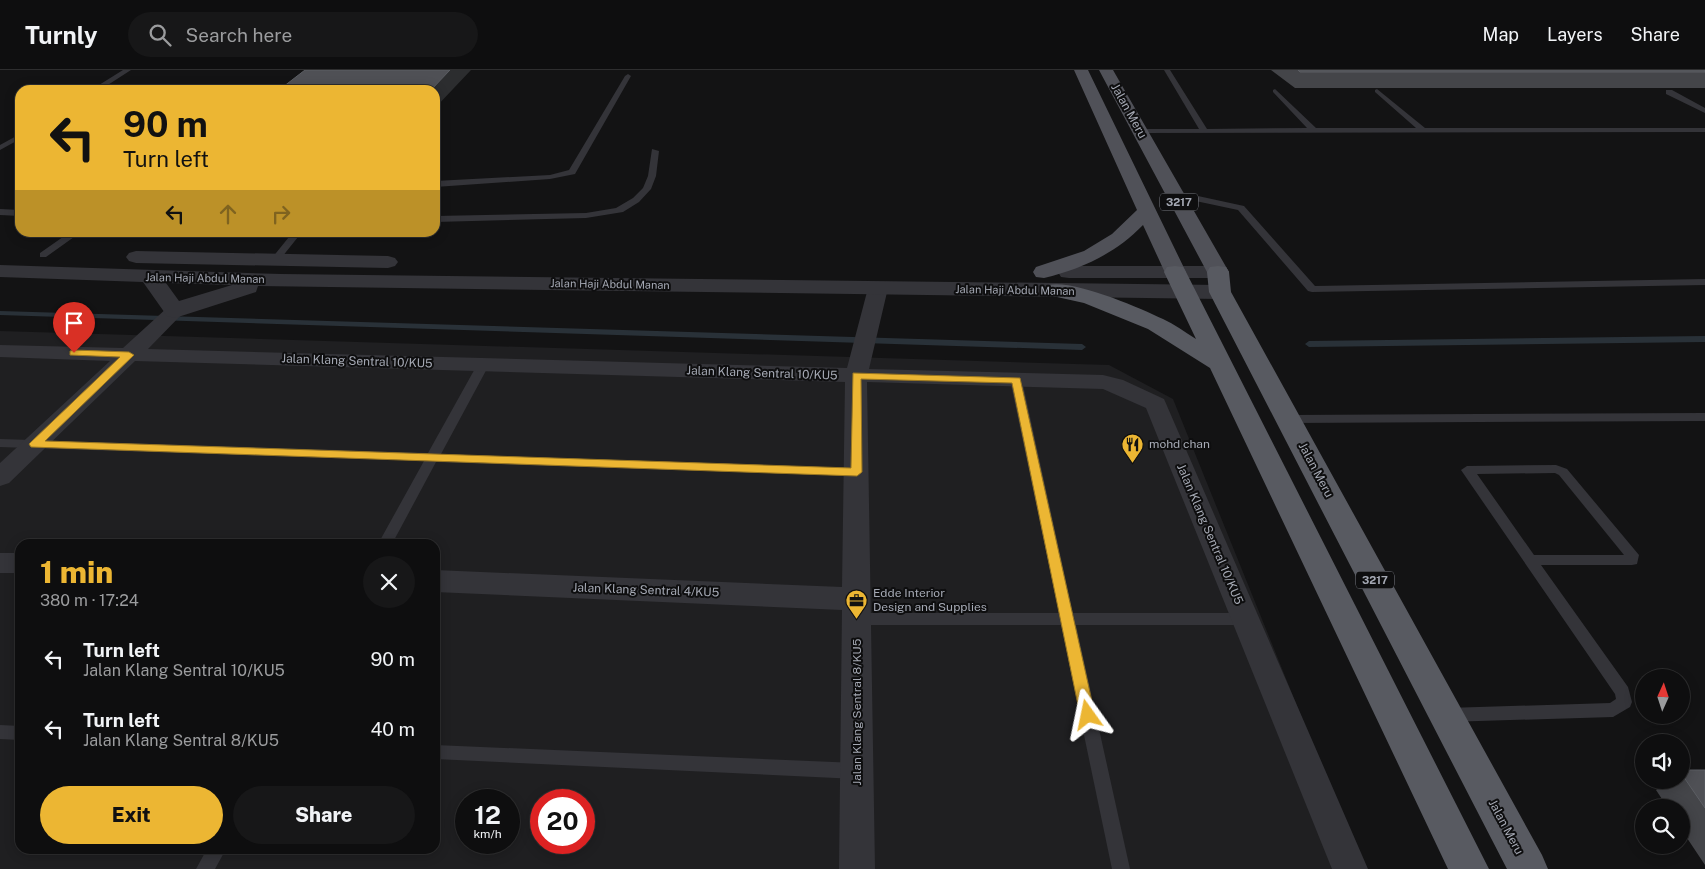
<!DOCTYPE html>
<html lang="en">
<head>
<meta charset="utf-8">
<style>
	body { margin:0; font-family:"Public Sans",sans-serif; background:#171718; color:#f1f3f6; height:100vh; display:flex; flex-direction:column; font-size:19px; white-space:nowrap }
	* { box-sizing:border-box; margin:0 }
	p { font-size:16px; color:#9b9c9e }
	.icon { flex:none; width:28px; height:28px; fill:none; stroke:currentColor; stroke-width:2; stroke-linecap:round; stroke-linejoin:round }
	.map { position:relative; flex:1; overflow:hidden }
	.sheet { position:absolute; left:15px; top:469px; width:425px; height:315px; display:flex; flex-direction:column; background:#0e0e0f; border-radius:15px; box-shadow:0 2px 12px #0003,0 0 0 1px #2e2e2f }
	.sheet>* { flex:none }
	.guide { position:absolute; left:15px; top:15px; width:425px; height:152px; border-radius:15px; box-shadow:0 2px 12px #0003,0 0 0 1px #2e2e2f; background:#ecb633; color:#111; overflow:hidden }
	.needle { width:32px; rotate:3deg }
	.controls { position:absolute; left:1635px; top:599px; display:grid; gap:10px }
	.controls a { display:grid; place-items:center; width:55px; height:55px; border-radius:50%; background:#0e0e0f; box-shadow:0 2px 12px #0003,0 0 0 1px #2e2e2f; font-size:25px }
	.speed { position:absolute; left:455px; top:719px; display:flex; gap:10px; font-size:25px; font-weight:700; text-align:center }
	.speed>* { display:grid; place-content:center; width:65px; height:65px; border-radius:50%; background:#0e0e0f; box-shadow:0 2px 12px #0003,0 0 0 1px #2e2e2f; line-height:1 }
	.speed small { font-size:12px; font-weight:400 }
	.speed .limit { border:8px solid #d22; background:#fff; color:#111 }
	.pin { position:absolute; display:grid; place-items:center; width:42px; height:42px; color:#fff; margin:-51px -21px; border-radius:50% 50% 50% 0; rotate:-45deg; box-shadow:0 0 5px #0007 }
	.pin .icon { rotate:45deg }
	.me { position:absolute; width:55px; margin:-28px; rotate:348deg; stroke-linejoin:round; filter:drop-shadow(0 0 4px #0008) }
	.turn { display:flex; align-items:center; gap:18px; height:105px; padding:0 25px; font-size:22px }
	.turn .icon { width:65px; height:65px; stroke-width:2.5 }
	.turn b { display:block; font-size:35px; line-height:42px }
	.lanes { display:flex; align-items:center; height:48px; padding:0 25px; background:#0003; justify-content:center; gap:25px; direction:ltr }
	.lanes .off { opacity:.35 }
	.round { display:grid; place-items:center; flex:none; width:52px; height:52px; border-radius:26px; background:#171718 }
	.head { display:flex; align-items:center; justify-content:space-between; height:85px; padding:0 25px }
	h1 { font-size:30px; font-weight:800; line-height:38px; color:#ecb633 }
	.button { display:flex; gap:10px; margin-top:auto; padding:10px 25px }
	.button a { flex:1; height:58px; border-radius:30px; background:#ecb633; color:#111; font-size:20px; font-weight:800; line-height:58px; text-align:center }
	.button a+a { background:#171718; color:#f1f3f6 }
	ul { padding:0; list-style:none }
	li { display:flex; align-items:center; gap:15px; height:70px; padding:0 25px }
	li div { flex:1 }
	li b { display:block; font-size:19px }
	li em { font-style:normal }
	header { display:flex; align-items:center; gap:30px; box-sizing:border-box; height:70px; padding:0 25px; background:#0e0e0f; border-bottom:1px solid #2e2e2f }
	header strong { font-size:24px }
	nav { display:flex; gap:28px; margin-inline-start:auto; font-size:18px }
	.search { width:350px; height:45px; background:#171718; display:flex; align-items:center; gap:12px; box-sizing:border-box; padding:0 18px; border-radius:28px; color:#9b9c9e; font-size:19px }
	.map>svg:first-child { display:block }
	.built { fill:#1f1f21; fill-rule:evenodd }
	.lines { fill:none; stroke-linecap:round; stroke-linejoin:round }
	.stream { fill:#293138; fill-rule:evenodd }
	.service { fill:#343439; fill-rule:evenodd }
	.minor { fill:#343439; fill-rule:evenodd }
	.tertiary { fill:#343439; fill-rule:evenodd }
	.primary { fill:#505158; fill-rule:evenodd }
	.trunk { fill:#585a61; fill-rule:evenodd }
	.wall { fill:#444549 }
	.shaded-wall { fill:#2c2d2f }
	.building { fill:#4f5055; stroke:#5c5e64 }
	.route { fill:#ecb633; stroke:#997621 }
	.labels { text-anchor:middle; stroke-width:4; stroke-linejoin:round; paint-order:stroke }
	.shield { fill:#0e0e0f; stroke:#787a82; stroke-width:1 }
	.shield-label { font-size:11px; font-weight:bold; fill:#a5a9b4 }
	.far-street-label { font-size:11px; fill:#a5a9b4; stroke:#0e0e0f }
	.street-label { font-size:12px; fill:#a5a9b4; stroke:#0e0e0f }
	.poi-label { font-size:12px; fill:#a5a9b4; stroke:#0e0e0f; text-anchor:start }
</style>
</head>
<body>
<header>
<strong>Turnly</strong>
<div class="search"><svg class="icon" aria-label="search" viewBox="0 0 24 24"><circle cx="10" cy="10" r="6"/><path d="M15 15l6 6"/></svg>Search here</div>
<nav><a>Map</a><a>Layers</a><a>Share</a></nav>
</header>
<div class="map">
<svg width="1705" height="799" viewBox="0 0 1705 799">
	<rect width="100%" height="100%" fill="#131314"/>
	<path class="built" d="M 0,261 L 1109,295 L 1173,329 L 1363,799 L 0,799 ZM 20,474 L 435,474 L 435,779 L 20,779 ZM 466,730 L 509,730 L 509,772 L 466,772 ZM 541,730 L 584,730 L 584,772 L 541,772 Z"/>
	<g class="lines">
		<path class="stream" d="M 0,241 L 1082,274 L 1086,277 L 1082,280 L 0,245 Z
			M 1705,266 L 1705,272 L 1309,277 L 1305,274 L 1309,271 Z"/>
		<path class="service" d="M 123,0 L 131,0 L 100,20 L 91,20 Z
			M 1164,0 L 1170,0 L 1207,59 L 1307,58 L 1273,22 L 1273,20 L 1275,19 L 1316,58 L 1416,58 L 1375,22 L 1375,20 L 1377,19 L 1425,58 L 1705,58 L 1705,62 L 1137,63 L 1137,59 L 1199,59 Z
			M 628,4 L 631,6 L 575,104 L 550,109 L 435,117 L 435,111 L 550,105 L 569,100 L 625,6 Z
			M 1666,20 L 1672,20 L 1705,38 L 1705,43 L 1666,24 Z
			M 20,64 L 20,69 L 0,80 L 0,75 Z
			M 652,79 L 659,81 L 656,106 L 651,119 L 639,132 L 623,142 L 586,148 L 435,152 L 435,146 L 586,143 L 616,138 L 633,128 L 643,118 L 648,106 Z
			M 1175,121 L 1244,136 L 1315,216 L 1705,209 L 1705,215 L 1312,222 L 1308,221 L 1238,140 L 1172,126 L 1171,124 Z
			M 0,139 L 20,140 L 20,146 L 0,145 Z
			M 70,162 L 81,162 L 46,187 L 40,187 L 40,183 Z
			M 293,162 L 302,162 L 278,192 L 272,192 L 272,188 Z
			M 483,292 L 489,295 L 441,384 L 857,398 L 863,402 L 857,406 L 436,392 L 392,474 L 378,474 L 424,391 L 0,377 L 0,369 L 428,383 L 477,295 Z
			M 1016,307 L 1022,310 L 1073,543 L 1246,543 L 1251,545 L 1253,549 L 1251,553 L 1246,555 L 1076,555 L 1130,799 L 1112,799 L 1061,555 L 857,555 L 852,553 L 850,549 L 852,545 L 857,543 L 1059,543 L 1010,310 Z
			M 1705,343 L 1705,351 L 1289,353 L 1283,349 L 1289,345 Z
			M 1556,395 L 1567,399 L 1639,485 L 1637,494 L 1632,495 L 1541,495 L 1628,617 L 1632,632 L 1630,637 L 1613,647 L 1447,652 L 1441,650 L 1439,645 L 1441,640 L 1447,638 L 1610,633 L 1616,629 L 1615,624 L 1461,400 L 1467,396 ZM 1555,403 L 1559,405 L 1624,485 L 1534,485 L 1477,404 Z
			M 0,655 L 20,656 L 20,670 L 0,669 Z
			M 435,675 L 857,693 L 863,696 L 865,701 L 863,706 L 857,709 L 435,689 Z
			M 207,779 L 226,779 L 215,799 L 196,799 Z"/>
		<path class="minor" d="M 878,212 L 885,214 L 888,218 L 869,299 L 1103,305 L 1123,310 L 1164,329 L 1368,799 L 1332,799 L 1146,338 L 1103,319 L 867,312 L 875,799 L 839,799 L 842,540 L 435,522 L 435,500 L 842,517 L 845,312 L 135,291 L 9,413 L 0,416 L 0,393 L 110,291 L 0,287 L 0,275 L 123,278 L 168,237 L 175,235 L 182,237 L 185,241 L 148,279 L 847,298 L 868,218 L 871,214 Z
			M 0,483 L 20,483 L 20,503 L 0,503 Z"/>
		<path class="tertiary" d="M 136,181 L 388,186 L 395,188 L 398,192 L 395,196 L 388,198 L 136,193 L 129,191 L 126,187 L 129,183 Z
			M 0,195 L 281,204 L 1220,215 L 1228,217 L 1231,222 L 1228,227 L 1220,229 L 258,216 L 256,222 L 175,248 L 167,246 L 143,212 L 0,207 ZM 166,213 L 232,215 L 179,231 Z
			M 1069,196 L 1218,196 L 1226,197 L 1229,202 L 1226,207 L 1218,208 L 1069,208 L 1061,207 L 1058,202 L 1061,197 Z"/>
		<path class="primary" d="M 1074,0 L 1088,0 L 1186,202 L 1183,207 L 1175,208 L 1167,207 L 1143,155 C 1116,183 1082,199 1044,208 L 1036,207 L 1033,202 L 1036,197 L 1084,181 L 1112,164 L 1137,140 Z
			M 1099,0 L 1113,0 L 1229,202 L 1226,207 L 1218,208 L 1210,207 L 1207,202 Z"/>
		<path class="trunk" d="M 1175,196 L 1183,197 L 1186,202 L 1489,799 L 1448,799 L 1210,298 L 1148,259 L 1084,233 L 1048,225 L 1045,220 L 1048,215 C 1073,209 1138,237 1163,249 C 1174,254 1185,262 1196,269 L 1164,202 L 1167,197 Z
			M 1218,196 L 1226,197 L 1229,202 L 1231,222 L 1542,785 L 1548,799 L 1507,799 L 1209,222 L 1207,202 L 1210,197 Z"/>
	</g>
	<path class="wall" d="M 1271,0 L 1705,0 L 1705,18 L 1295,18 Z
		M 1681,700 L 1705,700 L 1705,795 L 1681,759 L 1681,738 L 1668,738 L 1656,720 L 1668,710 L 1681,710 Z"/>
	<path class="shaded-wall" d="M 450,0 L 471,0 L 435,38 L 435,20 L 431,20 Z"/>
	<path class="building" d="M 305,0 L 450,0 L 431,20 L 279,20 Z
		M 1298,0 L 1705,0 L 1705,2 L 1300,2 Z
		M 1681,700 L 1705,700 L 1705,738 L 1681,703 Z"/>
	<path class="route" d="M 74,280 L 129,282 L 134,285 L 45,371 L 851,398 L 853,303 L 1020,308 L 1095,645 L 1093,650 L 1088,652 L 1082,650 L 1080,645 L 1012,313 L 861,309 L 862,402 L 857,406 L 31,377 L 29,374 L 31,372 L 120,287 L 70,285 L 70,281 Z"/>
	<defs>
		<symbol id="restaurant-pin" viewBox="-11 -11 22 30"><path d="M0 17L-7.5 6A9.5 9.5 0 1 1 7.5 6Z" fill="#ecb633" stroke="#0e0e0f"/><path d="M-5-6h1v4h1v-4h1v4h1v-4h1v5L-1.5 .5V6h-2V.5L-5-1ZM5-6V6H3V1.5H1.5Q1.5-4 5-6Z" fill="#111"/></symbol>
		<symbol id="office-pin" viewBox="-11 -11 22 30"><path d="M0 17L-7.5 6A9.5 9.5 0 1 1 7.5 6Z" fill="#ecb633" stroke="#0e0e0f"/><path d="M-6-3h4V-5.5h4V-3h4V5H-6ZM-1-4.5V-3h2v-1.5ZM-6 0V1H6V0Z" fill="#111"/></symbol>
	</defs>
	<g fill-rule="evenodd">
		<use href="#restaurant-pin" x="1120" y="362" width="25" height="34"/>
		<use href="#office-pin" x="844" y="518" width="25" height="34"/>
	</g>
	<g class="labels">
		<g class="shield">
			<rect x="1160" y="123.5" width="38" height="17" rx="4"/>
			<rect x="1356" y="501.5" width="38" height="17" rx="4"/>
		</g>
		<g class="shield-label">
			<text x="1179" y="136">3217</text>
			<text x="1375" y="514">3217</text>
		</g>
		<g class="far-street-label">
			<text transform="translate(205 208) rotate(1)" y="4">Jalan Haji Abdul Manan</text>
			<text transform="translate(610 214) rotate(1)" y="4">Jalan Haji Abdul Manan</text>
			<text transform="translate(1015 220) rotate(1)" y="4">Jalan Haji Abdul Manan</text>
		</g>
		<g class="street-label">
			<text transform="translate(1129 41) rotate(61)" y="4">Jalan Meru</text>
			<text transform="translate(357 291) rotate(2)" y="4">Jalan Klang Sentral 10/KU5</text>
			<text transform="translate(762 303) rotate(2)" y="4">Jalan Klang Sentral 10/KU5</text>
			<text transform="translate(1316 400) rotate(62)" y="4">Jalan Meru</text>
			<text transform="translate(1210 464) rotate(67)" y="4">Jalan Klang Sentral 10/KU5</text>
			<text transform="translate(646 520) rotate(2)" y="4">Jalan Klang Sentral 4/KU5</text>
			<text transform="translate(857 642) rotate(-90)" y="4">Jalan Klang Sentral 8/KU5</text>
			<text transform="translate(1506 757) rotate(62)" y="4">Jalan Meru</text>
		</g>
		<g class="poi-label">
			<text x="1149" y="378">mohd chan</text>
			<text x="873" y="527">Edde Interior<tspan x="873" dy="14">Design and Supplies</tspan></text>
		</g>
	</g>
</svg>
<div class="controls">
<a><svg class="needle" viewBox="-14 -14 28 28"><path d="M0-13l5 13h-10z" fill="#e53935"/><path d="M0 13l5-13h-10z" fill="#9b9c9e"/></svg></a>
<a><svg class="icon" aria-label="sound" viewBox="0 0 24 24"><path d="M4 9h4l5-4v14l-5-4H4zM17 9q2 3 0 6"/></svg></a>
<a><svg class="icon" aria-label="search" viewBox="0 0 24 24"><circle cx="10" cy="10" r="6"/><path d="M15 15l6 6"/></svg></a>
</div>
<div class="speed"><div>12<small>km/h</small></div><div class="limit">20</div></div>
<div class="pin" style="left:74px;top:283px;background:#d93025"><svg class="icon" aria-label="arrive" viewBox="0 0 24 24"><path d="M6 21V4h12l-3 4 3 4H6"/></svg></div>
<svg class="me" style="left:1088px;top:645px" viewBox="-20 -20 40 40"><path d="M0-17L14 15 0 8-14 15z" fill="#ecb633" stroke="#fff" stroke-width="4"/></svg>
<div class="guide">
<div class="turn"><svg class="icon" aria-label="left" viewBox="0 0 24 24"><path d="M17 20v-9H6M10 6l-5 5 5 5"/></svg><div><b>90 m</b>Turn left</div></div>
<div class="lanes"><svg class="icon" aria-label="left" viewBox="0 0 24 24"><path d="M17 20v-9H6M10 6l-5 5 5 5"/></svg><svg class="icon off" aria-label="ahead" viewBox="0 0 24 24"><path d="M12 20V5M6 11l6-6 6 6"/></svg><svg class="icon off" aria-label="right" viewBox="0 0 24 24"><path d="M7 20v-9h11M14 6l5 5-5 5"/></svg></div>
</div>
<section class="sheet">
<div class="head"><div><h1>1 min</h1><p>380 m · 17:24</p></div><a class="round"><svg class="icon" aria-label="close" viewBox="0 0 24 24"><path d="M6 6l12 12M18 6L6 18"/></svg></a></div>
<ul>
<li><svg class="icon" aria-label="left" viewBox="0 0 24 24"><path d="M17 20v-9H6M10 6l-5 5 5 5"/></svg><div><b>Turn left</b><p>Jalan Klang Sentral 10/KU5</p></div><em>90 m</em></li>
<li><svg class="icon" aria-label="left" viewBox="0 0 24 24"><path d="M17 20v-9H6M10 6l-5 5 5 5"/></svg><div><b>Turn left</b><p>Jalan Klang Sentral 8/KU5</p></div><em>40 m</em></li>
</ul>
<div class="button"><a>Exit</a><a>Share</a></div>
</section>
</div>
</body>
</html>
